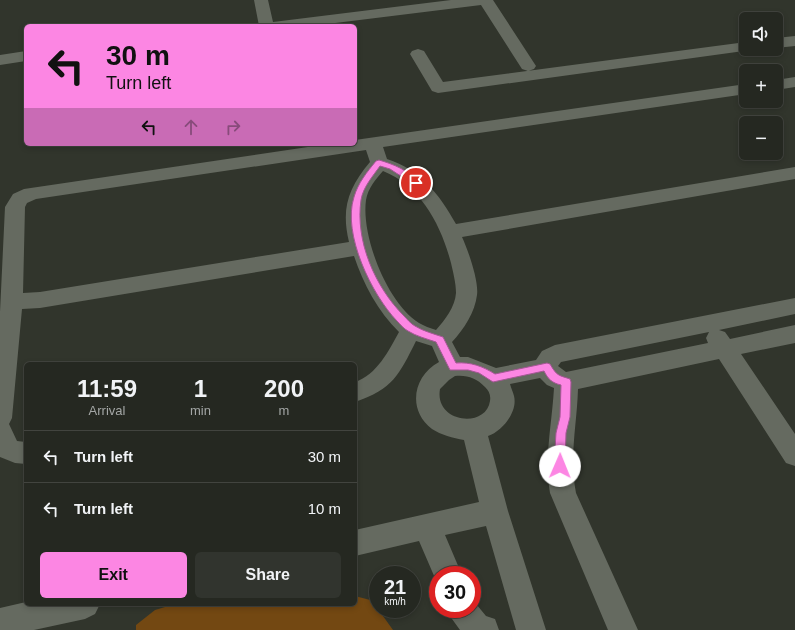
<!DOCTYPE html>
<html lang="en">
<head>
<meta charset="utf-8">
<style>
	body { margin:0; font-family:Arial,sans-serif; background:#31342e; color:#f1f3f6; height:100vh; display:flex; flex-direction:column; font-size:15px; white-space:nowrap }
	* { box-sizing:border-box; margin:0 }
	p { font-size:13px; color:#a3a6a5 }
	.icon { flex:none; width:22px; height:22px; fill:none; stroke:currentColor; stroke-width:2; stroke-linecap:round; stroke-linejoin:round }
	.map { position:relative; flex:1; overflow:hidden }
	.panel { position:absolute; left:24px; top:362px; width:333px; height:244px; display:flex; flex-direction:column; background:#252821; border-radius:6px; box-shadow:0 2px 6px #0003,0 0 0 1px #42443f }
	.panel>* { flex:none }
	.hud { position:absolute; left:24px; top:24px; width:333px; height:122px; border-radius:6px; box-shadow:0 2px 6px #0003,0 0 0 1px #42443f; background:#fc86e3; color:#111; overflow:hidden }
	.controls { position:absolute; left:739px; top:12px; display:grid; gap:8px }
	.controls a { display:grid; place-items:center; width:44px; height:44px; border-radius:6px; background:#252821; box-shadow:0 2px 6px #0003,0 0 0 1px #42443f; font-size:20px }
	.speed { position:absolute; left:369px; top:566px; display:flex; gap:8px; font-size:20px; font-weight:700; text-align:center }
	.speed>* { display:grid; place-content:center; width:52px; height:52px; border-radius:50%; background:#252821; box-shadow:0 2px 6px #0003,0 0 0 1px #42443f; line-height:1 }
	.speed small { font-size:10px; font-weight:400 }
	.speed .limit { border:6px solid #d22; background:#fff; color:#111 }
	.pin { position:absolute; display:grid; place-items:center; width:34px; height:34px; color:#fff; margin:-17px; border:2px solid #fff; border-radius:50%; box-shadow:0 1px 4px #0007 }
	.me { position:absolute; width:44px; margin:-22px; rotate:1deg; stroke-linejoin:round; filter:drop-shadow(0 0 3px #0008) }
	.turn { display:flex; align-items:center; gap:14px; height:84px; padding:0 16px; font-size:18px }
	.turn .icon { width:52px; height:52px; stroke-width:2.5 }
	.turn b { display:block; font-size:28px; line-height:34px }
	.lanes { display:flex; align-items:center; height:38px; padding:0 16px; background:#0003; justify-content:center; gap:20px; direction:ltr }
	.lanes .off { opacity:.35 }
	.eta { display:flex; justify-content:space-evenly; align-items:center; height:68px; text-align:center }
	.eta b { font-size:24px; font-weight:600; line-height:28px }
	.primary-button { display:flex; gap:8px; margin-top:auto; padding:8px 16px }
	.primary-button a { flex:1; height:46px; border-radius:6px; background:#fc86e3; color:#111; font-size:16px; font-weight:600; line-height:46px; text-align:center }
	.primary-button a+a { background:#31342e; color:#f1f3f6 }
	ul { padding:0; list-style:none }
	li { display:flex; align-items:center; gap:12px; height:52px; padding:0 16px; border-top:1px solid #42443f }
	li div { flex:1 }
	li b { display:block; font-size:15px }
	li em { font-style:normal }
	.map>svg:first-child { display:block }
	.green { fill:#734812 }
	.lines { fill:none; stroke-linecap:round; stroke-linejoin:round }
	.street { fill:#656a60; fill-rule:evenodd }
	.route { fill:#fc86e3; stroke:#a45794 }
</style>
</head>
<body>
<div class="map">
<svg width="795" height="630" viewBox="0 0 795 630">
	<rect width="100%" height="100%" fill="#31352c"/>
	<path class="green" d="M 355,596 L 374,601 L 378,609 L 393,630 L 136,630 L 136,625 L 155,610 L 175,604 L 355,604 Z"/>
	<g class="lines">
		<path class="street" d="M 254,0 L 268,0 L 273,22 L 451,0 L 493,0 L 536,66 L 534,69 L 528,71 L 522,69 L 481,5 L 311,26 L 259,26 Z
			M 795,36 L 795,46 L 776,48 L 776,38 Z
			M 746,42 L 746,49 L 752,49 L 751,50 L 438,93 L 432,91 L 410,54 L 412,51 L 418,49 L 424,51 L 443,82 Z
			M 26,51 L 26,61 L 0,65 L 0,55 Z
			M 795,77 L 795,87 L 776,90 L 776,80 Z
			M 746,84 L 746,94 L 383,147 L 387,159 C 421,170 439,194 456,224 L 795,167 L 795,179 L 462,237 C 468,250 479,281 477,295 C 475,312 464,329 452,342 L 460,357 L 468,357 L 496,368 L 536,360 L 542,351 L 555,345 L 795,298 L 795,314 L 719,330 L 725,332 L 730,339 L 795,325 L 795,343 L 741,354 L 795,434 L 795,466 L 786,463 L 719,359 L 578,389 C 577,425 569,456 576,493 L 638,630 L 608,630 L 550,493 C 544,457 552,424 554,388 L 547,385 L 540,378 L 510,384 C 511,388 513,392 514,396 C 518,412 502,431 488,436 L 508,511 L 546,630 L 516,630 L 486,526 L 445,535 L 462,575 L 438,575 L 438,585 L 419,541 L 355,556 L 355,530 L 479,502 L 464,440 C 453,438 441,435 432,429 C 407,410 413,376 439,362 L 432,346 L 416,341 C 399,375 393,389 355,402 L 355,382 C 377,375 389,350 399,332 C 378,312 363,283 354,256 L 40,308 L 22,309 L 12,418 L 9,424 L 17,441 L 26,442 L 26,464 L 15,463 L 0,457 L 0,312 L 5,207 L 13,194 L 24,189 L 328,144 L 355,144 L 355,140 ZM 366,150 L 370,162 C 348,188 341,209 349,242 L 40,292 L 23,293 L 25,207 L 27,203 L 36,199 ZM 383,171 C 421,186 441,225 451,263 C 453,272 456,283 456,293 C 455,307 445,320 436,330 C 430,328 424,326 419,323 C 387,303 361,236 366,200 C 368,188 376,179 383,171 ZM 709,332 L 706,338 L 708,343 L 566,372 L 558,366 L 561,362 ZM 455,376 C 468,375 476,378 485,387 C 489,391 491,395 490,401 C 486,429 434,423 440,389 L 449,380 Z
			M 472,599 L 486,616 L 495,619 L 499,630 L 460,630 L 452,619 L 447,609 L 472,609 Z
			M 26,602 L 26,604 L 100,604 L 95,614 L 85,619 L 34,630 L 0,630 L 0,608 Z"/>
	</g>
	<path class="route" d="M 379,160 C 393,164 410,171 420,183 L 416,186 L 390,169 L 380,166 C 373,176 363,187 361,200 C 355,241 375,287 404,316 C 407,319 411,324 415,326 C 423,331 434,334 443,337 L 456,363 C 471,362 482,366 495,374 L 547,363 L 550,364 C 557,376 558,375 570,379 L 571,382 L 570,417 L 566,433 L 565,466 L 564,469 L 560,470 L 556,469 L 554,466 L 556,433 L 560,417 L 561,385 C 552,383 548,379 544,371 L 493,382 L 479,373 L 468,370 L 450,370 L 436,342 C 427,339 416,336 408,331 C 404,329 400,324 397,321 C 372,295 342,234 354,197 C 358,183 367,172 376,161 Z"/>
</svg>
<div class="controls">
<a><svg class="icon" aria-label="sound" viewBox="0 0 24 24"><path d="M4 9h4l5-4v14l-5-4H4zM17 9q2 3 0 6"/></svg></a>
<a>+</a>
<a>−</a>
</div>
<div class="speed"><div>21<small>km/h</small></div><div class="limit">30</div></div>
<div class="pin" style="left:416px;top:183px;background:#d93025"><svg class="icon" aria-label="arrive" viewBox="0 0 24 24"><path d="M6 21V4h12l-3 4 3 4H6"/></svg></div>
<svg class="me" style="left:560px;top:466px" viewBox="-20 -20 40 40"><circle r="19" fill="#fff"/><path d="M0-13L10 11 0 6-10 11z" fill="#fc86e3"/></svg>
<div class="hud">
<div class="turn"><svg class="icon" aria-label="left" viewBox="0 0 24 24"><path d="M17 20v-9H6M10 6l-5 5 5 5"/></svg><div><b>30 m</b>Turn left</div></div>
<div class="lanes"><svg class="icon" aria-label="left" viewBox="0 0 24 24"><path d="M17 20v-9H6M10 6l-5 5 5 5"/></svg><svg class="icon off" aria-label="ahead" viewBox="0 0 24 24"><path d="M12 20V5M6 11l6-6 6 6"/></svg><svg class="icon off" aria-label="right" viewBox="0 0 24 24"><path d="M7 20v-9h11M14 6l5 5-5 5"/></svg></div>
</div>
<section class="panel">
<div class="eta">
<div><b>11:59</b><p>Arrival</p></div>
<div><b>1</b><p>min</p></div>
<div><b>200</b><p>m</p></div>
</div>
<ul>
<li><svg class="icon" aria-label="left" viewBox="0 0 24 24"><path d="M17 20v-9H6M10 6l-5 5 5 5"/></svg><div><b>Turn left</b></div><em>30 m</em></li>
<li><svg class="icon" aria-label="left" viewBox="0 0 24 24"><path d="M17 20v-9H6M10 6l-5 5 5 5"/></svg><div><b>Turn left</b></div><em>10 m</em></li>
</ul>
<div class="primary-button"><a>Exit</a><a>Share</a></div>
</section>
</div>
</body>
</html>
